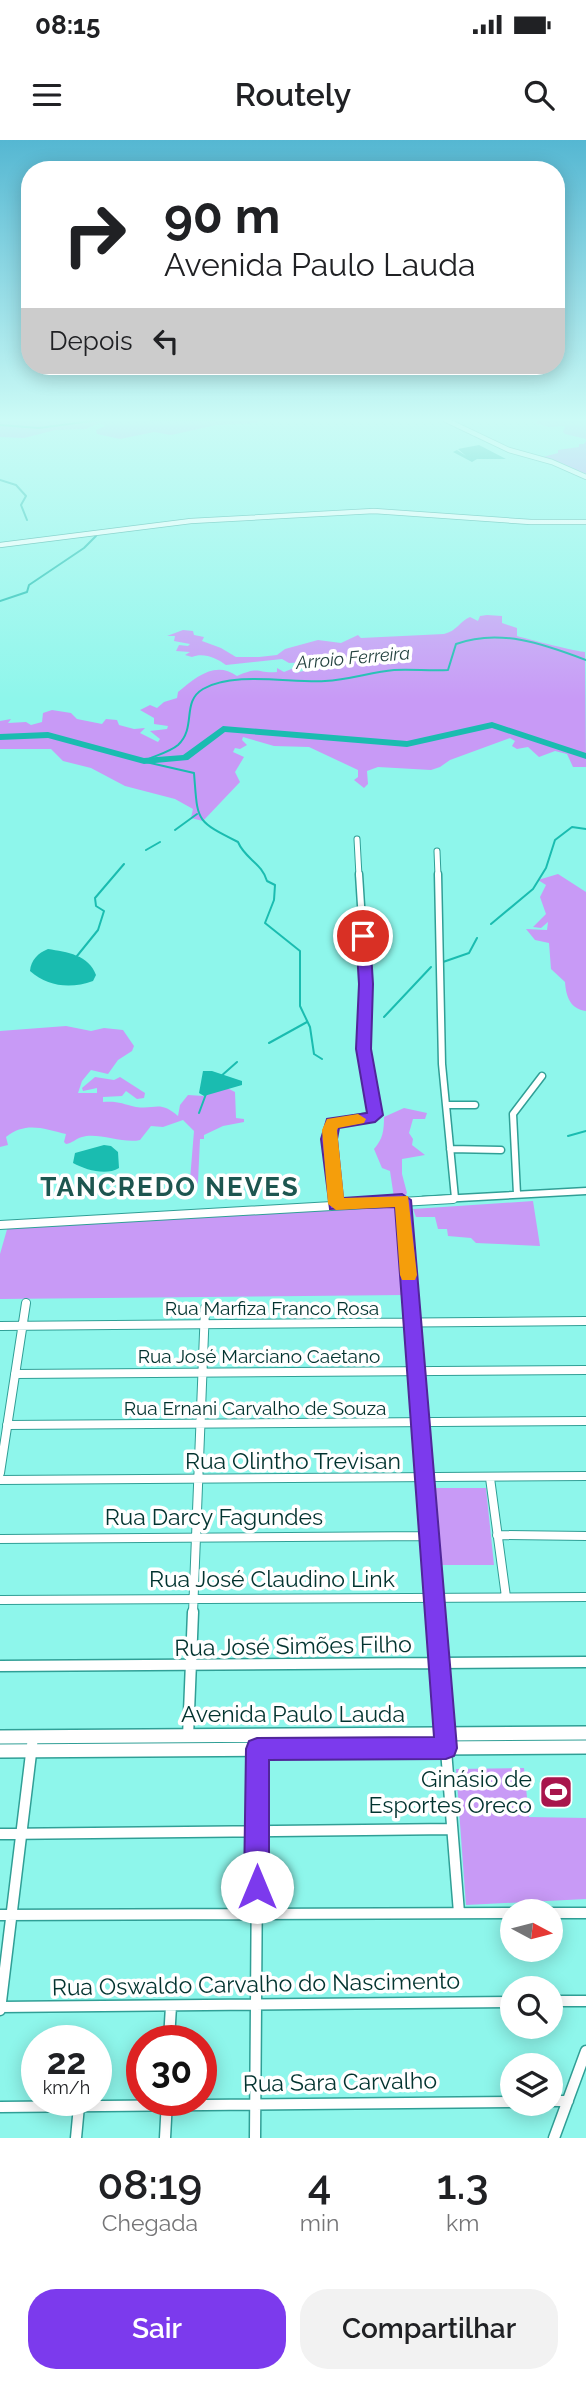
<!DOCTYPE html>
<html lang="pt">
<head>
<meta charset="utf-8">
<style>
	body { margin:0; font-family:Raleway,sans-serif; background:#f2f2f2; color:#202124; height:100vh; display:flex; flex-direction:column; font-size:26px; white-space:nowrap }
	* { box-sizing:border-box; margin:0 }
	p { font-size:23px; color:#757577 }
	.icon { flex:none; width:38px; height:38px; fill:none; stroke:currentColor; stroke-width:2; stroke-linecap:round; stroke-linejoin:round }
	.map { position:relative; height:1998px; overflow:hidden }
	.details { display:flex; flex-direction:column; background:#fff; flex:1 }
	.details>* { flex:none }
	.banner { position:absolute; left:21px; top:21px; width:544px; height:214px; border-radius:28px; box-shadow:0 4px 18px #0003; background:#fff; color:#202124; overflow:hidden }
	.needle { width:46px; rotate:97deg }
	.fabs { position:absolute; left:500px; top:1759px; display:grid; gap:14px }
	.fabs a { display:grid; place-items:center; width:63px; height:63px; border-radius:50%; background:#fff; box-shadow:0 4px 18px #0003; font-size:35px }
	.speed { position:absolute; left:21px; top:1885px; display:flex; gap:14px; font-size:35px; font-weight:700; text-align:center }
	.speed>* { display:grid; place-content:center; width:91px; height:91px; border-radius:50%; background:#fff; box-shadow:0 4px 18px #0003; line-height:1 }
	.speed small { font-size:18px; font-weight:400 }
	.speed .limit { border:10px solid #d22; background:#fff; color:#111 }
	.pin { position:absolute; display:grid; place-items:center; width:60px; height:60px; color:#fff; margin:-30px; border:4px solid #fff; border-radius:50%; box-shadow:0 2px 7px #0007 }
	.me { position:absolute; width:77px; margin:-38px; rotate:0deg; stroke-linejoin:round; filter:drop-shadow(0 0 5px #0008) }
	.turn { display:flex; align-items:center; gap:24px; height:147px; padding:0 28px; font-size:32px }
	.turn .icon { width:91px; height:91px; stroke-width:2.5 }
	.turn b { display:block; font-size:49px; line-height:60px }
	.then { display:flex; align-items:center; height:66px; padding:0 28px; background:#0003; gap:14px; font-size:26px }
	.eta { display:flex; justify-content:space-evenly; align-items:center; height:119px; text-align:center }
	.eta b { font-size:42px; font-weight:600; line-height:49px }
	.button { display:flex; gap:14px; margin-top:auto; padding:14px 28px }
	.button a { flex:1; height:80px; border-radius:28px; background:#7c3aed; color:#fff; font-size:28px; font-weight:600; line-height:80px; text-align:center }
	.button a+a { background:#f2f2f2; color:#202124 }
	.status { display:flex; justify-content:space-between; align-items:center; height:49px; padding:0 35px; background:#fff; direction:ltr }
	.status svg { height:19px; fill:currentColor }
	header { display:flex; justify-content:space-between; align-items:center; height:91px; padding:0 28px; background:#fff; font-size:32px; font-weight:600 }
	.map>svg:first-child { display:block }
	.green { fill:#c89af6 }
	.water { fill:#1abcb0 }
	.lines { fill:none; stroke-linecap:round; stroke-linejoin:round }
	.stream { stroke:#1abcb0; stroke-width:2 }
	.river { fill:#1abcb0; fill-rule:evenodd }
	.minor-far4-casing { stroke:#309f96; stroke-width:6 }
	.minor-far3-casing { stroke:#309f96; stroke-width:7 }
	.minor-far2-casing { stroke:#309f96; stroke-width:9 }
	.minor-far1-casing { stroke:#309f96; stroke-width:10 }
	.minor-casing { stroke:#309f96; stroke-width:13 }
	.major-casing { stroke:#309f96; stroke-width:16 }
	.minor-far4 { stroke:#fff; stroke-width:4.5 }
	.minor-far3 { stroke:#fff; stroke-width:5 }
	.minor-far2 { stroke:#fff; stroke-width:6 }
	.minor-far1 { stroke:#fff; stroke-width:8 }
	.minor { stroke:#fff; stroke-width:10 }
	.major { stroke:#fff; stroke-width:13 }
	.route { fill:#7c3aed; stroke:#51269a; stroke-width:2 }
	.slow { fill:#f59e0b }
	.labels { text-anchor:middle; stroke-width:7; stroke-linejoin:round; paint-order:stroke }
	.far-water-label { font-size:18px; font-style:italic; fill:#254340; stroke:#fff }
	.street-label { font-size:19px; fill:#02332f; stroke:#fff }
	.near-street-label { font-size:23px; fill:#02332f; stroke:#fff }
	.near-poi-label { font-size:23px; fill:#02332f; stroke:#fff; text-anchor:end }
	.district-label { font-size:26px; font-weight:bold; letter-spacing:2px; fill:#1d5650; stroke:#fff }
</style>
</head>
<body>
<div class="status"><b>08:15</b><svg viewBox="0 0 49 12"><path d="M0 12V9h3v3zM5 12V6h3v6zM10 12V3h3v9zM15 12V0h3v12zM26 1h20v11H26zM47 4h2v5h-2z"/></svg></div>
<header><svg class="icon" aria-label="menu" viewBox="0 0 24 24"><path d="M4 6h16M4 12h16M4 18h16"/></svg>Routely<svg class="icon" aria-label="search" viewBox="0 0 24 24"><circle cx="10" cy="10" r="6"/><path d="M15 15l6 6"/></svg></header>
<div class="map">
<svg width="586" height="1998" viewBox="0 0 586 1998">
	<rect width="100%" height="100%" fill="#8ef6eb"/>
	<path class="green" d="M 0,280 L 261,280 L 255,283 L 216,285 L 171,295 L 154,292 L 120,299 L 97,294 L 96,290 L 106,286 L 99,283 L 86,289 L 55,290 L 24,298 L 0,297 Z
		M 537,280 L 586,280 L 586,299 L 565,294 L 563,292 L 565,286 L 549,287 L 535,283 Z
		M 586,301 L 586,334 L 543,317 L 558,313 L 558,310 L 579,307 L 579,304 L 584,304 Z
		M 487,475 L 502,476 L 502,483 L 517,488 L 517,496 C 527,499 579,512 585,512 L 586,627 L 573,627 L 567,614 L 555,611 L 539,617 L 528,607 L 517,609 L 512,606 L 515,601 L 510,598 L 450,620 L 440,627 L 431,630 L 378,627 L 367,631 L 368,644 L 364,648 L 354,640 L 358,637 L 358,630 L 309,607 L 274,606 L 243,597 L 242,600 L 247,605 L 240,609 L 235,608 L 233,612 L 244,617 L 235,632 L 240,642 L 203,681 L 191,678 L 193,669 L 175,659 L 125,646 L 91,628 L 63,621 L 51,609 L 0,609 L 0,581 L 11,579 L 8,583 L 26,582 L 31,585 L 42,582 L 43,573 L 52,570 L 71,573 L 77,579 L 102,584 L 106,579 L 117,580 L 119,585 L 134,589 L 145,588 L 140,593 L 158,602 L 160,599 L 150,591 L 167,589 L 168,586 L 154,584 L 154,578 L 140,570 L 150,565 L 157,568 L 164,562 L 177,558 L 178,552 C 195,538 215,520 237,536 C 261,525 257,534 277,532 L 277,528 L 284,532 L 294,528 L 295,533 L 324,526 L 324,521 L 289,523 L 282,519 L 226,525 C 217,518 203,512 192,517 L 185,515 L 190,512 L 176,511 L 179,505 L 188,506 L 190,504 L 174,501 L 175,496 L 167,496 L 183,490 L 193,491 L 194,495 L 204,497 L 202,501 L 221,508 L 236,517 L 259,517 L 277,515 L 285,509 L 318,500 L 341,503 L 358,495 L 361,498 L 444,494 C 457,491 460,481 470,477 L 478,481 L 480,476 Z
		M 558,734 L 586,752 L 586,871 C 570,869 566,856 565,842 L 551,829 L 549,803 L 535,800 L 526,789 L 547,790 L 548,782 L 541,788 L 533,787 L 546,774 L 540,757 L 546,745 L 538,740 Z
		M 66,886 L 91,891 L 104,888 L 123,890 L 134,906 L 132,911 L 118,920 L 108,934 L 91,930 L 82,941 L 78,953 L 97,953 L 97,948 L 83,951 L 82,948 L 95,937 L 114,940 L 120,937 L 145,953 L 144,958 L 137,959 L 126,951 L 122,956 L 103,957 L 103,962 C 119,961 122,964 136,967 C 156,970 159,960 178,976 L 180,965 L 188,955 L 204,956 L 227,948 L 235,952 L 236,978 L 244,979 L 244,982 L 223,986 L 204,995 L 204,999 L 200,999 L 198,1042 L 194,1054 L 190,1055 L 189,1052 L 194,991 L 183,980 L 163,987 L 151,986 L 140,1000 C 123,1004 98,992 82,997 C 75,999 73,1003 66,1004 L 64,1002 L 66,994 C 44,989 26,981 6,997 L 8,1005 L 0,1007 L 0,891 Z
		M 404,968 L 427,973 L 425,979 L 413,979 L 409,993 L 413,999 L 412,1005 L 425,1015 L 402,1019 L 402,1034 L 407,1053 L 404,1057 L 394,1058 L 390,1031 L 382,1028 L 374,1009 C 383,999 384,990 384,977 Z
		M 533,1061 L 540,1106 L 476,1103 L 471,1098 L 448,1096 L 447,1089 L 438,1089 L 435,1077 L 416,1077 L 413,1069 Z
		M 396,1065 L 405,1155 L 0,1159 L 0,1114 L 8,1086 Z
		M 430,1348 L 486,1348 L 494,1425 L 437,1425 Z
		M 524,1628 L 529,1677 L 586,1678 L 586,1759 L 466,1765 L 456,1629 Z"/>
	<path class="water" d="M 479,305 L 506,319 L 477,319 L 472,322 L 453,312 L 457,310 L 466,316 L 458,309 Z
		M 48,809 C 67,812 89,815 96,835 L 93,841 C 71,849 48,847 30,831 C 31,820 38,813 48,809 Z
		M 203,931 L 212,931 L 242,941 L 242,945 L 204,956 L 199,953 Z
		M 104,1005 L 111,1006 L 118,1012 L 119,1028 C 106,1036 86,1030 73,1023 L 75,1013 Z"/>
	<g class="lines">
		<path class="stream" d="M 150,280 L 214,280
			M 0,285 L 39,288 L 99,280
			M 0,340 L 16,345 L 26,356 L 21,365 L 27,380
			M 0,461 L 27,452 L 29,445 L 84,408 L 96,396
			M 144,621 C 154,616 170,612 178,605 C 197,587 181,562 203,549 C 233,531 290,543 325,541 C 349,540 371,532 394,530 C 412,529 430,531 448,530 L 456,504 C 499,488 544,504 586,520
			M 146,622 L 194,633 C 198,681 194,680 238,702 C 245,719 262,723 267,741 L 275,745 L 274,760 L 265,783 L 300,811 L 300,866 L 310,887 L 314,914 L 322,919
			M 175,690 L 197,674
			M 146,710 L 160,702
			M 491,784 L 533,749 L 546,728 L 555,700 L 572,687 L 586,689
			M 77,816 L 98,790 L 104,771 L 96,766 L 95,758 L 124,724
			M 443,822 L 469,813 L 477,798
			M 384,877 L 431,827
			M 269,903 L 307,882
			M 220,937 L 237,922
			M 199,973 L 206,954
			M 568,996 L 586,991"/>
		<path class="river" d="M 492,582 L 586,613 L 586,619 L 492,588 L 407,607 L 225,592 L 188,620 L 144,624 L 48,598 L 0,600 L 0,594 L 48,592 L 144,618 L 183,615 L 223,586 L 407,601 Z"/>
		<defs>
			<path id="minor-far4" d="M 446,280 L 509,310 L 552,322 L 586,337
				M 0,405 L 191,381 L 374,371 L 531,382 L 586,382"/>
			<path id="minor-far3" d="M 357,699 L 359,736
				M 437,711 L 438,736"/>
			<path id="minor-far2" d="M 438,734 L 442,924 L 455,1058
				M 446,965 L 475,965
				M 450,1009 L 501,1010
				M 517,1054 L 513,974 L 542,936
				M 336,1060 L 329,999 L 332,983 L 375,975 L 363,909 L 366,844 L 359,734
				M 423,1060 L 586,1051"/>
			<path id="minor-far1" d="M 335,1059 L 336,1064
				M 402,1060 L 435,1473
				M 0,1085 L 453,1059
				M 0,1186 L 586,1181
				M 15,1234 L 586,1230
				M 7,1285 L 586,1281
				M 0,1333 L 26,1163
				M 490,1338 L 506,1457
				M 0,1340 L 586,1336
				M 497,1395 L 586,1396
				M 0,1399 L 429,1396
				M 0,1460 L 586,1457
				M 193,1473 L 205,1168"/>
			<path id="minor" d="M 435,1472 L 459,1773
				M 0,1526 L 586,1522
				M 188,1597 L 193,1472
				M 0,1694 L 452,1689
				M 551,1773 L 586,1773
				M 0,1775 L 513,1773
				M 551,1861 L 586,1861
				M 0,1867 L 513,1862
				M 0,1870 L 33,1597
				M 169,1900 L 171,1866
				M 551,1961 L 568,1961
				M 0,1967 L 513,1962
				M 76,1998 L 79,1966
				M 165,1998 L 167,1960
				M 255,1998 L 258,1595
				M 554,1998 L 586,1911"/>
			<path id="major" d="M 0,1597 L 586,1593
				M 0,1611 L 586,1607"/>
		</defs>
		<use href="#minor-far4" class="minor-far4-casing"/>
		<use href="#minor-far3" class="minor-far3-casing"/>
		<use href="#minor-far2" class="minor-far2-casing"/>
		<use href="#minor-far1" class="minor-far1-casing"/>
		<use href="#minor" class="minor-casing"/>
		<use href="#major" class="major-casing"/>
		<use href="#minor-far4" class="minor-far4"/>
		<use href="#minor-far3" class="minor-far3"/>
		<use href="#minor-far2" class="minor-far2"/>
		<use href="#minor-far1" class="minor-far1"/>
		<use href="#minor" class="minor"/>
		<use href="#major" class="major"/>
	</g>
	<linearGradient id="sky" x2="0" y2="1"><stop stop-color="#55b7d2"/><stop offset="0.5" stop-color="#ccfbf6"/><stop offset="1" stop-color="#ccfbf6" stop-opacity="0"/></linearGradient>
	<rect width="586" height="559" fill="url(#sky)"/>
	<path class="route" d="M 363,791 L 370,796 L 373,844 L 371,909 L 383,975 L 375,982 L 339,988 L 337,999 L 343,1058 L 402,1054 L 411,1060 L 457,1608 L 454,1616 L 446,1619 L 269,1620 L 269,1747 L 265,1755 L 257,1759 L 248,1755 L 244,1747 L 246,1609 L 249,1601 L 257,1598 L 434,1597 L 395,1067 L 330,1069 L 321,999 L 327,979 L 367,973 L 356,909 L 359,844 L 356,796 Z"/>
	<path class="slow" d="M 358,974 L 366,979 L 364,983 L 338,988 L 337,990 L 344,1058 L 408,1056 L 417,1135 L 415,1140 L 402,1140 L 400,1135 L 395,1067 L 336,1070 L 328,1064 L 322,990 L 327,979 Z"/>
	<defs>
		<symbol id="stadium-square" viewBox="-11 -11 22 22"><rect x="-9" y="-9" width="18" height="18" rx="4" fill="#a8154c" stroke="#fff"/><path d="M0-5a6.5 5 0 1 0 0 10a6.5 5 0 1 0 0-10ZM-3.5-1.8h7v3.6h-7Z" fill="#fff"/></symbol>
	</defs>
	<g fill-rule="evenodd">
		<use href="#stadium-square" x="537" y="1633" width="38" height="38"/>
	</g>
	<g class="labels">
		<g class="far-water-label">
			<text transform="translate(353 518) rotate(-5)" y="6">Arroio Ferreira</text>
		</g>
		<g class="street-label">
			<text x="272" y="1175">Rua Marfiza Franco Rosa</text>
			<text x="259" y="1223">Rua José Marciano Caetano</text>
			<text x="255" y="1275">Rua Ernani Carvalho de Souza</text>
		</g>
		<g class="near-street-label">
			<text x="293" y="1329">Rua Olintho Trevisan</text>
			<text x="214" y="1385">Rua Darcy Fagundes</text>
			<text x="272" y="1447">Rua José Claudino Link</text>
			<text transform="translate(293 1506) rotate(-1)" y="8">Rua José Simões Filho</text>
			<text x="293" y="1582">Avenida Paulo Lauda</text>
			<text transform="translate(256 1844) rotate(-1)" y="8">Rua Oswaldo Carvalho do Nascimento</text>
			<text transform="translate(340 1942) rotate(-1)" y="8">Rua Sara Carvalho</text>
		</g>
		<g class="near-poi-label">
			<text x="532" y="1647">Ginásio de<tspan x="532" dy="26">Esportes Oreco</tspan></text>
		</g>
		<g class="district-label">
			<text x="170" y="1056">TANCREDO NEVES</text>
		</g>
	</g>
</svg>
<div class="fabs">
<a><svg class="needle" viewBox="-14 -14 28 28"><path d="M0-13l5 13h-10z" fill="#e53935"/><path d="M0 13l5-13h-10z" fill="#757577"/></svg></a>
<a><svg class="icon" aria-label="search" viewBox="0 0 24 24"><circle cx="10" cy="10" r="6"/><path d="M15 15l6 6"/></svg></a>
<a><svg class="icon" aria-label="layers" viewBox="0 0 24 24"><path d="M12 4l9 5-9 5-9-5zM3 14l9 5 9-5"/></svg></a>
</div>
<div class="speed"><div>22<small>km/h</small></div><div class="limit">30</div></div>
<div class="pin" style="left:363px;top:796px;background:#d93025"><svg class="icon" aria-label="arrive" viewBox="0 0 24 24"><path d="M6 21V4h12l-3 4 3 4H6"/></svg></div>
<svg class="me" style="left:257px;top:1747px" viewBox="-20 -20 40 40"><circle r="19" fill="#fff"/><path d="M0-13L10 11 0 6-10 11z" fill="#7c3aed"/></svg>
<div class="banner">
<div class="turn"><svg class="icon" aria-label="right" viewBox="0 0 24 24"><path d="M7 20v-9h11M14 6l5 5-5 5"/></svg><div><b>90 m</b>Avenida Paulo Lauda</div></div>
<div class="then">Depois<svg class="icon" aria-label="left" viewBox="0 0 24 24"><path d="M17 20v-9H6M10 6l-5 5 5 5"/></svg></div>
</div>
</div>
<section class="details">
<div class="eta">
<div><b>08:19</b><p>Chegada</p></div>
<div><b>4</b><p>min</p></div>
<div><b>1.3</b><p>km</p></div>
</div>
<div class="button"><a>Sair</a><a>Compartilhar</a></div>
</section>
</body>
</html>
